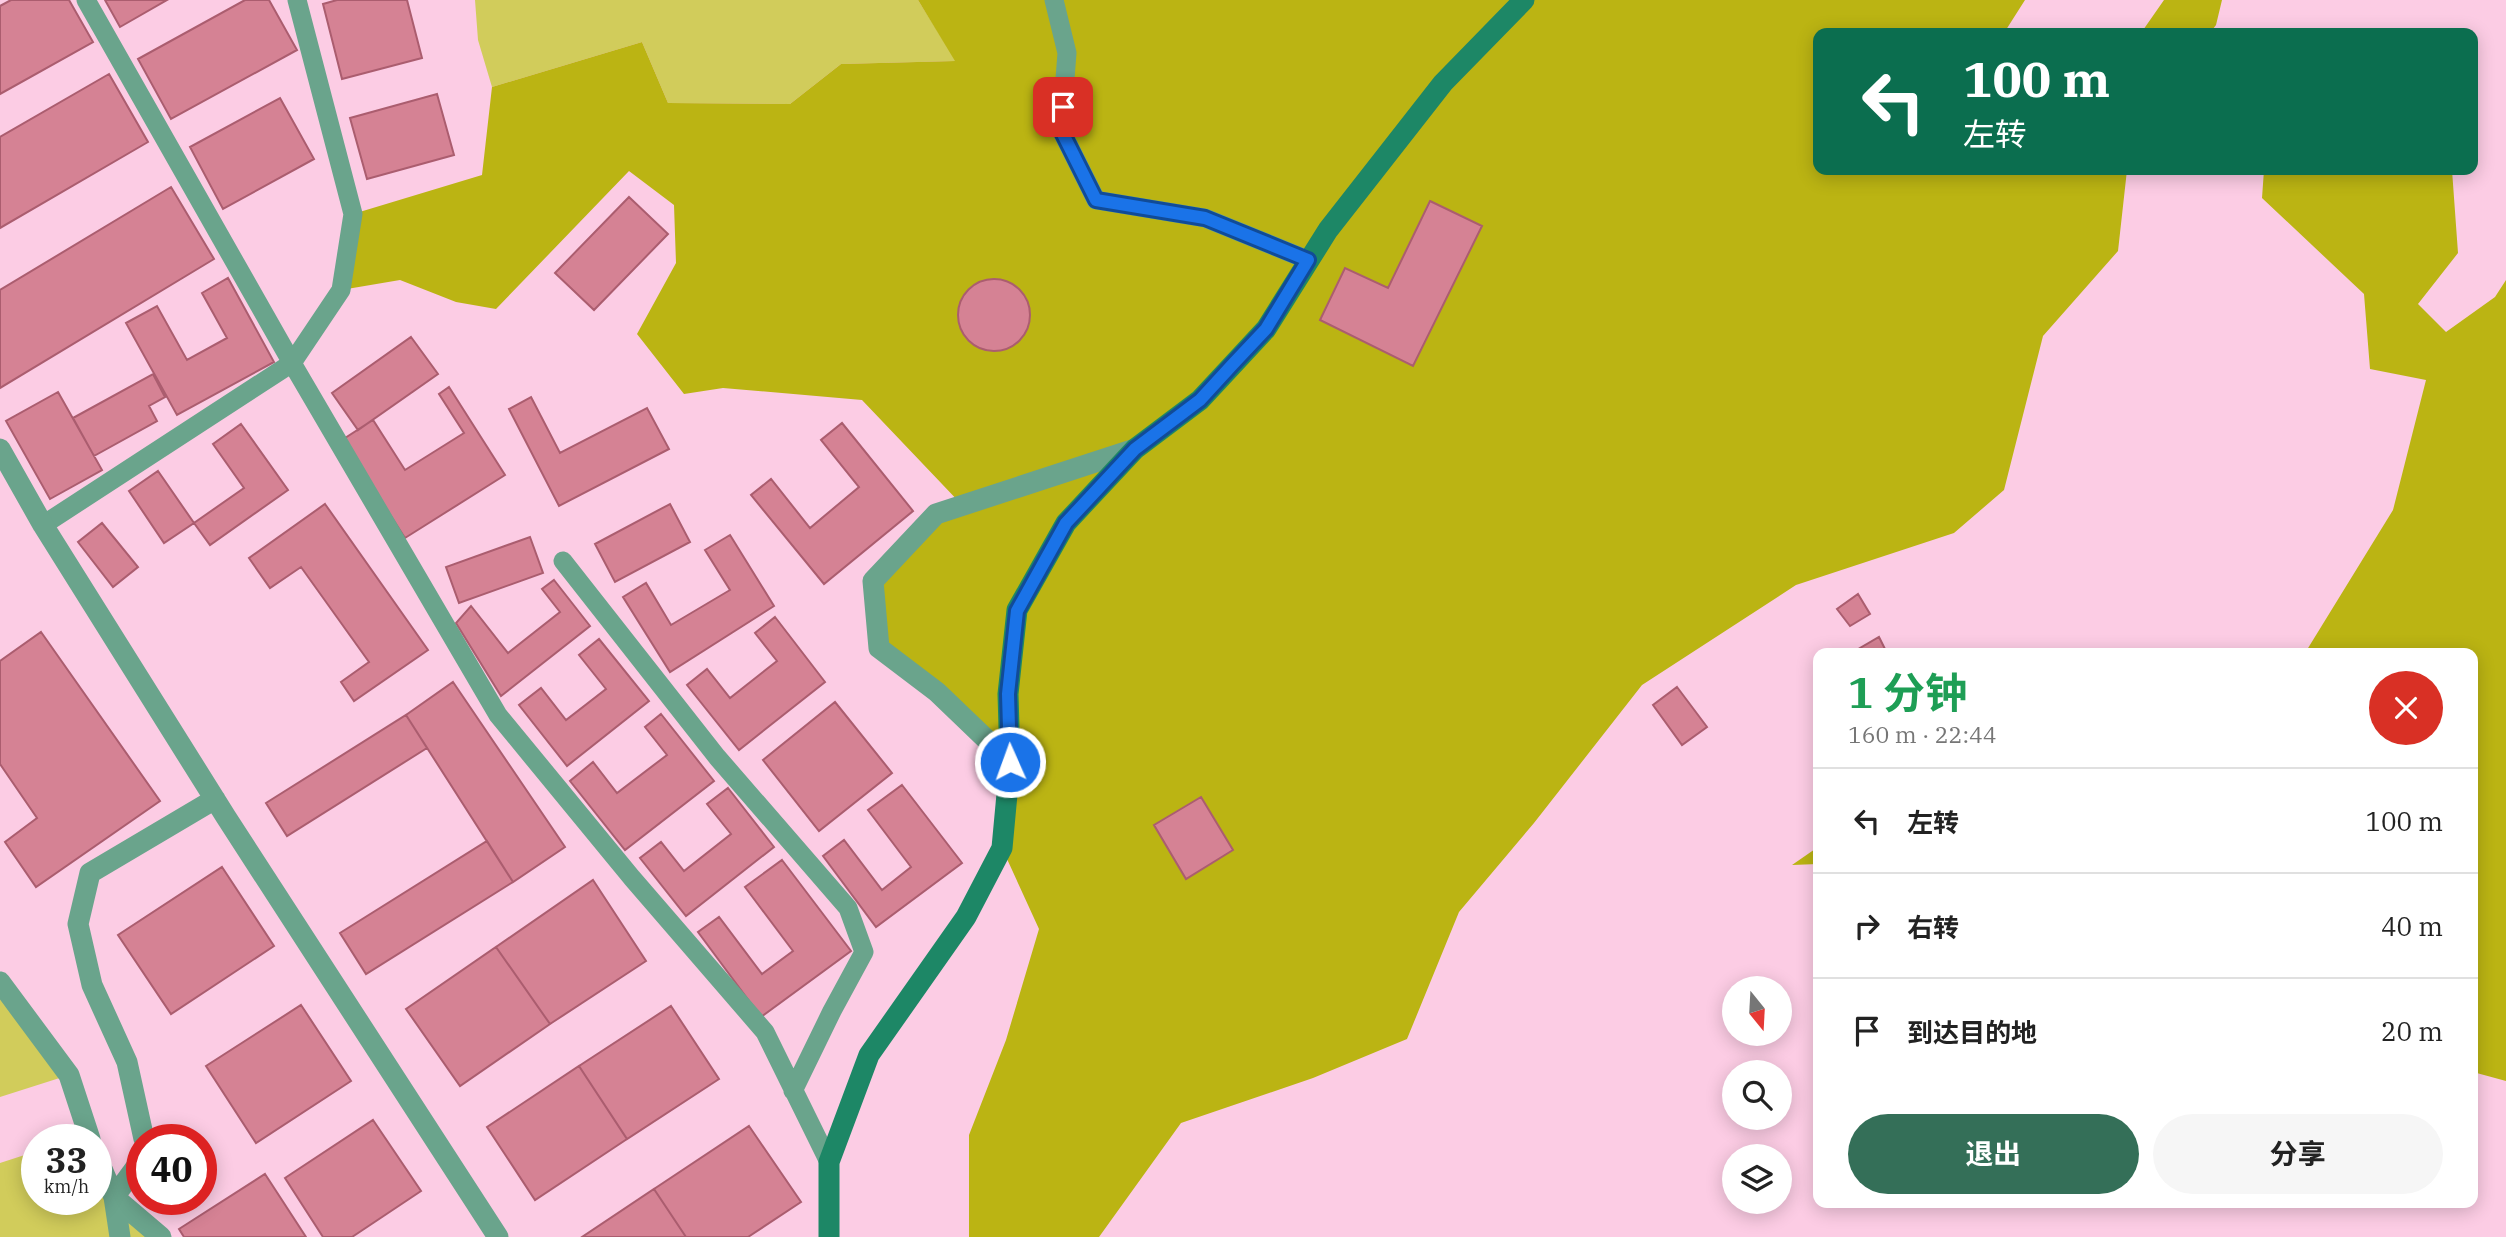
<!DOCTYPE html>
<html lang="zh">
<head>
<meta charset="utf-8">
<style>
	body { margin:0; font-family:"IBM Plex Serif","Noto Sans SC",serif; background:#f6f6f6; color:#222; height:100vh; display:flex; flex-direction:column; font-size:26px; white-space:nowrap }
	* { box-sizing:border-box; margin:0 }
	p { font-size:23px; color:#767676 }
	.icon { flex:none; width:38px; height:38px; fill:none; stroke:currentColor; stroke-width:2; stroke-linecap:round; stroke-linejoin:round }
	.map { position:relative; flex:1; overflow:hidden }
	.drawer { position:absolute; left:1813px; top:648px; width:665px; height:560px; display:flex; flex-direction:column; background:#fff; border-radius:14px; box-shadow:0 4px 18px #0003 }
	.drawer>* { flex:none }
	.hud { position:absolute; left:1813px; top:28px; width:665px; height:147px; border-radius:14px; box-shadow:0 4px 18px #0003; background:#0b6e4f; color:#fff; overflow:hidden }
	.needle { width:46px; rotate:162deg }
	.fabs { position:absolute; left:1722px; top:976px; display:grid; gap:14px }
	.fabs a { display:grid; place-items:center; width:70px; height:70px; border-radius:50%; background:#fff; box-shadow:0 4px 18px #0003; font-size:35px }
	.speed { position:absolute; left:21px; top:1124px; display:flex; gap:14px; font-size:35px; font-weight:700; text-align:center }
	.speed>* { display:grid; place-content:center; width:91px; height:91px; border-radius:50%; background:#fff; box-shadow:0 4px 18px #0003; line-height:1 }
	.speed small { font-size:18px; font-weight:400 }
	.speed .limit { border:10px solid #d22; background:#fff; color:#111 }
	.pin { position:absolute; display:grid; place-items:center; width:60px; height:60px; color:#fff; margin:-30px; border-radius:14px; box-shadow:0 4px 10px #0006 }
	.me { position:absolute; width:77px; margin:-38px; rotate:358deg; stroke-linejoin:round; filter:drop-shadow(0 0 5px #0008) }
	.turn { display:flex; align-items:center; gap:24px; height:147px; padding:0 35px; font-size:32px }
	.turn .icon { width:91px; height:91px; stroke-width:2.5 }
	.turn b { display:block; font-size:49px; line-height:60px }
	.round { display:grid; place-items:center; flex:none; width:74px; height:74px; border-radius:37px; background:#f6f6f6 }
	.overview { display:flex; align-items:center; justify-content:space-between; height:119px; padding:0 35px }
	h1 { font-size:42px; font-weight:700; line-height:52px; color:#1e9e55 }
	.button { display:flex; gap:14px; margin-top:auto; padding:14px 35px }
	.button a { flex:1; height:80px; border-radius:42px; background:#346f58; color:#fff; font-size:28px; font-weight:700; line-height:80px; text-align:center }
	.button a+a { background:#f6f6f6; color:#222 }
	ul { padding:0; list-style:none }
	li { display:flex; align-items:center; gap:21px; height:105px; padding:0 35px; border-top:2px solid #e0e0e0 }
	li div { flex:1 }
	li b { display:block; font-size:26px }
	li em { font-style:normal }
	.map>svg:first-child { display:block }
	.green { fill:#d1cc5b }
	.forest { fill:#bbb413 }
	.building { fill:#d58294; stroke:#ab5d6f; stroke-width:2 }
	.lines { fill:none; stroke-linecap:round; stroke-linejoin:round }
	.lane { stroke:#6aa48c; stroke-width:19 }
	.street { stroke:#6aa48c; stroke-width:21 }
	.secondary { stroke:#1d8766; stroke-width:21 }
	.route-casing { stroke:#114b97; stroke-width:18 }
	.route { stroke:#1a73e8; stroke-width:12 }
</style>
</head>
<body>
<div class="map">
<svg width="2506" height="1237" viewBox="0 0 2506 1237">
	<rect width="100%" height="100%" fill="#fccce4"/>
	<path class="green" d="M 475,0 L 918,0 L 956,61 L 841,64 L 790,104 L 668,103 L 642,42 L 492,87 L 478,40 Z
		M 0,982 L 69,1075 L 0,1097 Z
		M 37,1151 L 37,1199 L 96,1199 L 96,1155 L 114,1197 L 161,1237 L 0,1237 L 0,1163 Z"/>
	<path class="forest" d="M 918,0 L 2025,0 L 2004,33 L 1818,33 L 1818,170 L 2127,170 L 2118,251 L 2043,336 L 2004,490 L 1954,533 L 1796,585 L 1642,685 L 1534,823 L 1459,912 L 1407,1039 L 1313,1078 L 1181,1123 L 1099,1237 L 969,1237 L 969,1135 L 1006,1040 L 1039,929 L 1002,848 L 1010,762 L 879,648 L 873,581 L 962,505 L 862,400 L 723,388 L 684,394 L 637,334 L 676,263 L 674,205 L 629,171 L 496,309 L 456,302 L 400,280 L 341,290 L 353,214 L 482,175 L 492,87 L 642,42 L 668,103 L 790,104 L 841,64 L 955,61 Z
		M 2164,0 L 2222,0 L 2216,25 L 2210,33 L 2141,33 Z
		M 2264,170 L 2452,170 L 2458,253 L 2418,304 L 2446,332 L 2495,297 L 2506,280 L 2506,1081 L 2473,1072 L 2473,653 L 2305,653 L 2393,510 L 2426,380 L 2370,369 L 2364,294 L 2262,198 Z
		M 1818,847 L 1818,864 L 1792,865 Z"/>
	<path class="building" d="M 11,0 L 69,0 L 93,42 L 0,94 L 0,6 Z
		M 105,0 L 167,0 L 120,27 Z
		M 245,0 L 269,0 L 297,50 L 171,119 L 138,59 Z
		M 337,0 L 407,0 L 422,58 L 342,79 L 323,4 Z
		M 109,74 L 148,142 L 0,228 L 0,137 Z
		M 437,94 L 454,155 L 367,179 L 350,118 Z
		M 280,98 L 314,159 L 223,209 L 190,147 Z
		M 171,187 L 214,259 L 0,388 L 0,290 Z
		M 629,197 L 668,234 L 594,310 L 555,273 Z
		M 1430,201 L 1482,226 L 1413,366 L 1320,320 L 1345,268 L 1388,288 Z
		M 228,278 L 274,362 L 177,415 L 126,323 L 157,306 L 187,360 L 227,338 L 202,293 Z
		M958 315a36 36 0 1 1 72 0a36 36 0 1 1-72 0Z
		M 411,337 L 438,374 L 358,430 L 332,393 Z
		M 153,374 L 165,397 L 149,406 L 157,421 L 94,456 L 73,418 Z
		M 449,387 L 505,475 L 405,538 L 342,440 L 373,420 L 405,470 L 464,433 L 439,394 Z
		M 58,392 L 102,470 L 50,499 L 6,421 Z
		M 531,397 L 560,453 L 647,408 L 669,449 L 559,506 L 509,409 Z
		M 842,423 L 913,511 L 824,584 L 751,495 L 771,479 L 810,528 L 859,487 L 821,440 Z
		M 241,424 L 288,490 L 210,545 L 194,523 L 244,488 L 213,444 Z
		M 158,471 L 194,523 L 164,543 L 129,491 Z
		M 325,504 L 428,650 L 354,701 L 341,682 L 369,662 L 301,567 L 270,588 L 249,558 Z
		M 670,504 L 690,542 L 615,582 L 595,544 Z
		M 102,523 L 138,567 L 113,587 L 78,542 Z
		M 730,535 L 774,606 L 670,672 L 623,597 L 646,583 L 671,625 L 730,590 L 705,550 Z
		M 530,537 L 543,573 L 459,603 L 446,567 Z
		M 554,580 L 590,626 L 501,696 L 456,623 L 471,606 L 508,653 L 560,612 L 542,589 Z
		M 1858,594 L 1870,614 L 1850,626 L 1837,609 Z
		M 775,617 L 825,682 L 739,750 L 687,685 L 707,669 L 730,698 L 777,661 L 755,633 Z
		M 41,632 L 160,801 L 36,887 L 5,842 L 37,818 L 0,764 L 0,661 Z
		M 1879,637 L 1887,653 L 1857,653 L 1855,651 Z
		M 599,639 L 649,701 L 567,766 L 519,705 L 541,688 L 566,720 L 606,689 L 579,655 Z
		M 453,682 L 565,847 L 513,882 L 406,715 Z
		M 1677,687 L 1707,727 L 1682,745 L 1653,705 Z
		M 835,702 L 892,773 L 819,831 L 763,760 Z
		M 661,714 L 714,781 L 625,850 L 570,781 L 593,762 L 617,793 L 667,755 L 645,727 Z
		M 406,715 L 427,748 L 287,836 L 266,803 Z
		M 902,785 L 962,863 L 876,927 L 823,856 L 844,840 L 882,890 L 911,867 L 868,810 Z
		M 728,788 L 774,847 L 686,916 L 640,858 L 661,842 L 684,871 L 731,834 L 707,804 Z
		M 1201,797 L 1233,850 L 1186,879 L 1154,825 Z
		M 487,841 L 513,882 L 366,974 L 340,933 Z
		M 782,860 L 851,951 L 761,1017 L 698,932 L 719,917 L 762,974 L 793,951 L 745,887 Z
		M 222,867 L 274,946 L 171,1014 L 118,935 Z
		M 593,880 L 646,961 L 550,1024 L 496,947 Z
		M 496,947 L 550,1024 L 460,1086 L 406,1009 Z
		M 301,1005 L 351,1081 L 256,1143 L 206,1066 Z
		M 671,1006 L 719,1079 L 627,1139 L 579,1066 Z
		M 579,1066 L 627,1139 L 535,1200 L 487,1127 Z
		M 373,1120 L 421,1191 L 352,1237 L 323,1237 L 285,1178 Z
		M 749,1126 L 801,1202 L 748,1237 L 686,1237 L 654,1189 Z
		M 265,1174 L 306,1237 L 184,1237 L 179,1229 Z
		M 654,1189 L 686,1237 L 582,1237 Z"/>
	<g class="lines">
		<path class="lane" d="M 297,0 L 353,214 L 341,290 L 292,363 L 498,715 L 632,878 L 765,1032 L 829,1162
			M 1054,0 L 1067,53 L 1061,130 L 1096,200 L 1205,218 L 1308,260
			M 43,525 L 292,363 L 86,0
			M 563,561 L 717,757 L 848,908 L 864,952 L 832,1011 L 793,1091"/>
		<path class="street" d="M 0,449 L 43,525 L 226,817 L 498,1237
			M 1010,762 L 937,692 L 879,648 L 873,581 L 936,514 L 1135,449
			M 0,982 L 69,1075 L 90,1139
			M 144,1139 L 127,1062 L 92,985 L 78,924 L 90,873 L 215,799
			M 96,1155 L 114,1197 L 120,1237
			M 142,1159 L 114,1197 L 161,1237"/>
		<path class="secondary" d="M 829,1237 L 829,1162 L 869,1055 L 966,917 L 1002,848 L 1010,762 L 1008,694 L 1017,610 L 1066,523 L 1135,449 L 1200,400 L 1266,329 L 1328,230 L 1443,83 L 1524,0"/>
	</g>
	<g class="lines">
		<defs>
			<path id="route" d="M 1010,762 L 1008,694 L 1017,611 L 1066,523 L 1135,449 L 1200,400 L 1233,364 L 1266,329 L 1308,260 L 1205,218 L 1096,200 L 1061,130 L 1063,107"/>
		</defs>
		<use href="#route" class="route-casing"/>
		<use href="#route" class="route"/>
	</g>
</svg>
<div class="fabs">
<a><svg class="needle" viewBox="-14 -14 28 28"><path d="M0-13l5 13h-10z" fill="#e53935"/><path d="M0 13l5-13h-10z" fill="#767676"/></svg></a>
<a><svg class="icon" aria-label="search" viewBox="0 0 24 24"><circle cx="10" cy="10" r="6"/><path d="M15 15l6 6"/></svg></a>
<a><svg class="icon" aria-label="layers" viewBox="0 0 24 24"><path d="M12 4l9 5-9 5-9-5zM3 14l9 5 9-5"/></svg></a>
</div>
<div class="speed"><div>33<small>km/h</small></div><div class="limit">40</div></div>
<div class="pin" style="left:1063px;top:107px;background:#d93025"><svg class="icon" aria-label="arrive" viewBox="0 0 24 24"><path d="M6 21V4h12l-3 4 3 4H6"/></svg></div>
<svg class="me" style="left:1010px;top:762px" viewBox="-20 -20 40 40"><circle r="17" fill="#1a73e8" stroke="#fff" stroke-width="3"/><path d="M0-11L8 9 0 5-8 9z" fill="#fff"/></svg>
<div class="hud">
<div class="turn"><svg class="icon" aria-label="left" viewBox="0 0 24 24"><path d="M17 20v-9H6M10 6l-5 5 5 5"/></svg><div><b>100 m</b>左转</div></div>
</div>
<section class="drawer">
<div class="overview"><div><h1>1 分钟</h1><p>160 m · 22:44</p></div><a class="round" style="background:#d93025;color:#fff"><svg class="icon" aria-label="close" viewBox="0 0 24 24"><path d="M6 6l12 12M18 6L6 18"/></svg></a></div>
<ul>
<li><svg class="icon" aria-label="left" viewBox="0 0 24 24"><path d="M17 20v-9H6M10 6l-5 5 5 5"/></svg><div><b>左转</b></div><em>100 m</em></li>
<li><svg class="icon" aria-label="right" viewBox="0 0 24 24"><path d="M7 20v-9h11M14 6l5 5-5 5"/></svg><div><b>右转</b></div><em>40 m</em></li>
<li><svg class="icon" aria-label="arrive" viewBox="0 0 24 24"><path d="M6 21V4h12l-3 4 3 4H6"/></svg><div><b>到达目的地</b></div><em>20 m</em></li>
</ul>
<div class="button"><a>退出</a><a>分享</a></div>
</section>
</div>
</body>
</html>
